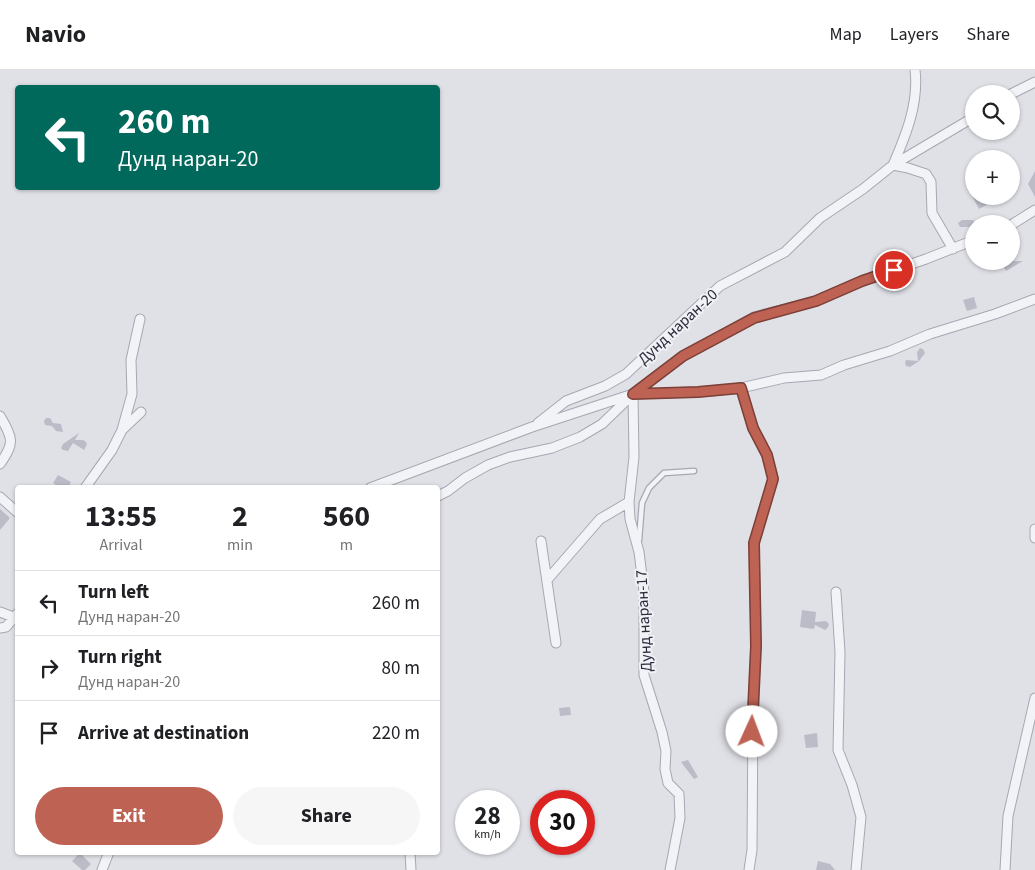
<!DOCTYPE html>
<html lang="en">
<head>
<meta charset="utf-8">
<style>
	body { margin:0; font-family:"Source Sans 3",sans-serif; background:#f6f6f6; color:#202124; height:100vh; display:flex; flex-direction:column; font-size:19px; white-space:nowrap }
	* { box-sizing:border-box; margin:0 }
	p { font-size:16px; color:#757577 }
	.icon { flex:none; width:28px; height:28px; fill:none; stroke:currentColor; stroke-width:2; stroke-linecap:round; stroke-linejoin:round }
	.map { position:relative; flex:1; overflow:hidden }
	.details { position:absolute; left:15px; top:415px; width:425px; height:370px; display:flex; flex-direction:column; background:#fff; border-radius:5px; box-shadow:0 1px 4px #0004 }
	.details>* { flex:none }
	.top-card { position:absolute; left:15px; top:15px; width:425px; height:105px; border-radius:5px; box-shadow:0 1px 4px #0004; background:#00695c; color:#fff; overflow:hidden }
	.controls { position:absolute; left:965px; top:15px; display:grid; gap:10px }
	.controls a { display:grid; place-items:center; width:55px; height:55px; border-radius:50%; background:#fff; box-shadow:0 1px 4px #0004; font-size:25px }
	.speed { position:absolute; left:455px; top:720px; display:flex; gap:10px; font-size:25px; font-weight:700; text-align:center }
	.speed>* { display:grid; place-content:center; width:65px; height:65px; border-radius:50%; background:#fff; box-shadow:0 1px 4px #0004; line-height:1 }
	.speed small { font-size:12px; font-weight:400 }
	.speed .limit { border:8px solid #d22; background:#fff; color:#111 }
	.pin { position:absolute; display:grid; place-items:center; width:42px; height:42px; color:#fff; margin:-21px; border:2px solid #fff; border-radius:50%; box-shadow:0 1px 5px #0007 }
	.me { position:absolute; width:55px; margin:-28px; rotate:2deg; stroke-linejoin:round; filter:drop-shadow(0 0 4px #0008) }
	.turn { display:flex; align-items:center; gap:18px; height:105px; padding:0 20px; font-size:22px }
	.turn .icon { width:65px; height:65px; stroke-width:2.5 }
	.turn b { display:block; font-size:35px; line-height:42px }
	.eta { display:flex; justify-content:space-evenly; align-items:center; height:85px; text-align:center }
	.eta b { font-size:30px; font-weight:700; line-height:35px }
	.cta { display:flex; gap:10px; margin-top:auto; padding:10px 20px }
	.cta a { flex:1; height:58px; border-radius:30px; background:#be6254; color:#fff; font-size:20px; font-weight:700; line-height:58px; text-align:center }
	.cta a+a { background:#f6f6f6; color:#202124 }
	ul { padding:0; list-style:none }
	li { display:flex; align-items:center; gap:15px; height:65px; padding:0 20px; border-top:1px solid #e0e0e0 }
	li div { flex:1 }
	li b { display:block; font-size:19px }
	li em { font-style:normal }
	header { display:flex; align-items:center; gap:30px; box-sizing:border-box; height:70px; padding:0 25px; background:#fff; border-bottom:1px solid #e0e0e0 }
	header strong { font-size:24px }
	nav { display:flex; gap:28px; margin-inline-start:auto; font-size:18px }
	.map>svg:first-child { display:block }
	.building { fill:#bbbcc7 }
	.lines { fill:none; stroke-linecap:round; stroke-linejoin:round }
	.lane-casing { stroke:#a6a7b1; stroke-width:7 }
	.street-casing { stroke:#a6a7b1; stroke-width:11 }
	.lane { stroke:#f2f3f6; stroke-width:4.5 }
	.street { stroke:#f2f3f6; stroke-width:9 }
	.route-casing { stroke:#7c4037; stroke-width:12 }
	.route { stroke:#be6254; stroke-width:9 }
	.labels { text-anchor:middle; stroke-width:4; stroke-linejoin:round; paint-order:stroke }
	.street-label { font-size:16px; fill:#2b2c3d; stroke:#f0f0f5 }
</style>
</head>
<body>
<header>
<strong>Navio</strong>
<nav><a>Map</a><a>Layers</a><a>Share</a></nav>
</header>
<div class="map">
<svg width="1035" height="800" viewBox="0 0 1035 800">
	<rect width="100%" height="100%" fill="#e0e1e7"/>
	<path class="building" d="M 1035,101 L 1035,127 L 1028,114 Z
		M 972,126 L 986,126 L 990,133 L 979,139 Z
		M 962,150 L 973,150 L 975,154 L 974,157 L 960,157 L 958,153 Z
		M 1000,191 L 1023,191 L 1006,201 Z
		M 974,227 L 977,238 L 967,241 L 963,230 Z
		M 920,278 L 923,279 L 925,283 L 919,291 L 910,297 L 906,296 L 905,293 L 906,290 L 918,291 L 917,282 Z
		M 46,348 L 50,348 L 53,353 L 61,354 L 63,362 L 56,361 L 52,356 L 45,355 L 44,351 Z
		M 79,363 L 75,370 L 83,370 L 86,372 L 87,374 L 84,380 L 73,373 L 68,381 L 63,380 L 61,378 L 63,374 Z
		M 58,405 L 71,412 L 68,418 L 60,418 L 53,413 Z
		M 0,439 L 10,448 L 0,460 Z
		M 802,540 L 816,542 L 815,552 L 826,551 L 829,554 L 828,557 L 825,560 L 815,555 L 814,559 L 800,557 Z
		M 570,637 L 571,645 L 560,646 L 559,638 Z
		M 817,663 L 818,677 L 806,678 L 804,665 Z
		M 688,690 L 698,707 L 694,709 L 681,692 Z
		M 80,783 L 91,794 L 85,800 L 82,800 L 72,791 Z
		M 818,791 L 830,794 L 835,800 L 816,800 Z"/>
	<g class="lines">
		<defs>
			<path id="lane" d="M 639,470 L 642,433 L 649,418 L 664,403 L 694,401"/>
			<path id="street" d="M 915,0 C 919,33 906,65 893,95 L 908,98 L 926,104 L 931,112 L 932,143 L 953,179
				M 1011,24 L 1035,12
				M 1011,155 L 1035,140
				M 741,318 L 753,358 L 767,385 L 773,409 L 754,473 L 756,576 L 753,642 L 752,780 L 749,800
				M 633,324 L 634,387 L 629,432 L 630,449 L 639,482 L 644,522 L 644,605 L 662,662 L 666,681 L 665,699 L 668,713 L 679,724 L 680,748 L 670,800
				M 0,346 C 13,369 15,372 0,394
				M 538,353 L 566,331 L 605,316 L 626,304 L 720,216 L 785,182 L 820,148 L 863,119 L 893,95 L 974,47
				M 122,360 L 141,342
				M 85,418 L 112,380 L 122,360 L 132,324 L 131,290 L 140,249
				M 370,418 L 532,357 L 633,324 L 699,322 L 741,318 L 784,308 L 821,305 L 844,295 L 890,281 L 930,264 L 995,244 L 1035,229
				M 438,426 L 448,421 L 465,408 L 488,395 L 510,387 L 552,378 L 580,367 L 602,354 L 633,324 L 683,286 L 754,247 L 816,231 L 862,211 L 926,189 L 974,170
				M 0,427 L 18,443
				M 1035,459 L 1035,468
				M 541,471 L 556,573
				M 547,510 L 600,449 L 629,432
				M 836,522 L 840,582 L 838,680 L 852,715 L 861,747 L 856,800
				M 0,542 L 13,547
				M 0,558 L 6,557 L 18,543
				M 410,782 L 411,800
				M 102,800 L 109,782
				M 1005,800 L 1008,746 L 1035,628"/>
		</defs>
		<use href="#lane" class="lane-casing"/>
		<use href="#street" class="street-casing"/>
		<use href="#lane" class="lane"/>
		<use href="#street" class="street"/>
	</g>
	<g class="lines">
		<defs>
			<path id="route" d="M 752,662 L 756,576 L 754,473 L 773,409 L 767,385 L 753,358 L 741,318 L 698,322 L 633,324 L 683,286 L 754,248 L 816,231 L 862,211 L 894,200"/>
		</defs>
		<use href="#route" class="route-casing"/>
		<use href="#route" class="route"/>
	</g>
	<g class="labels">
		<g class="street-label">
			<text transform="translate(677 256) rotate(-43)" y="6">Дунд наран-20</text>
			<text transform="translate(643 551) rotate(-93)" y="6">Дунд наран-17</text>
		</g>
	</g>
</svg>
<div class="controls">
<a><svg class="icon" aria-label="search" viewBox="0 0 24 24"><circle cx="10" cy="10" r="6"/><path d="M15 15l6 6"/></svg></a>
<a>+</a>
<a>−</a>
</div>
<div class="speed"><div>28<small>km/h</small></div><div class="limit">30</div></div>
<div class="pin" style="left:894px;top:200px;background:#d93025"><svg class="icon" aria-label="arrive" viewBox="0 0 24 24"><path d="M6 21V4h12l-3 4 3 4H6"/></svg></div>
<svg class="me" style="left:752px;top:662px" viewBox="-20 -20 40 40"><circle r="19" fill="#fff"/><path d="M0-13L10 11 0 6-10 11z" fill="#be6254"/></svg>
<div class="top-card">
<div class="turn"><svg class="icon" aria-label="left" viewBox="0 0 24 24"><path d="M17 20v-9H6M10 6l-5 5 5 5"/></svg><div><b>260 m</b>Дунд наран-20</div></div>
</div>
<section class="details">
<div class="eta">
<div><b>13:55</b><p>Arrival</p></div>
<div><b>2</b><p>min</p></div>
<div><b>560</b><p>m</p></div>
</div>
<ul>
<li><svg class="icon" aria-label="left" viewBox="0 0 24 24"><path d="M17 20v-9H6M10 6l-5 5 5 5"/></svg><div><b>Turn left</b><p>Дунд наран-20</p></div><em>260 m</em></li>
<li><svg class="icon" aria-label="right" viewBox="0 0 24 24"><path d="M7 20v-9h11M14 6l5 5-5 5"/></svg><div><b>Turn right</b><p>Дунд наран-20</p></div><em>80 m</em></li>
<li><svg class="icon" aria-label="arrive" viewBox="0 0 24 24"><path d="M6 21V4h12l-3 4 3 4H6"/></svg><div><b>Arrive at destination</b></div><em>220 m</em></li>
</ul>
<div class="cta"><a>Exit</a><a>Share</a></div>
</section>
</div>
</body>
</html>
